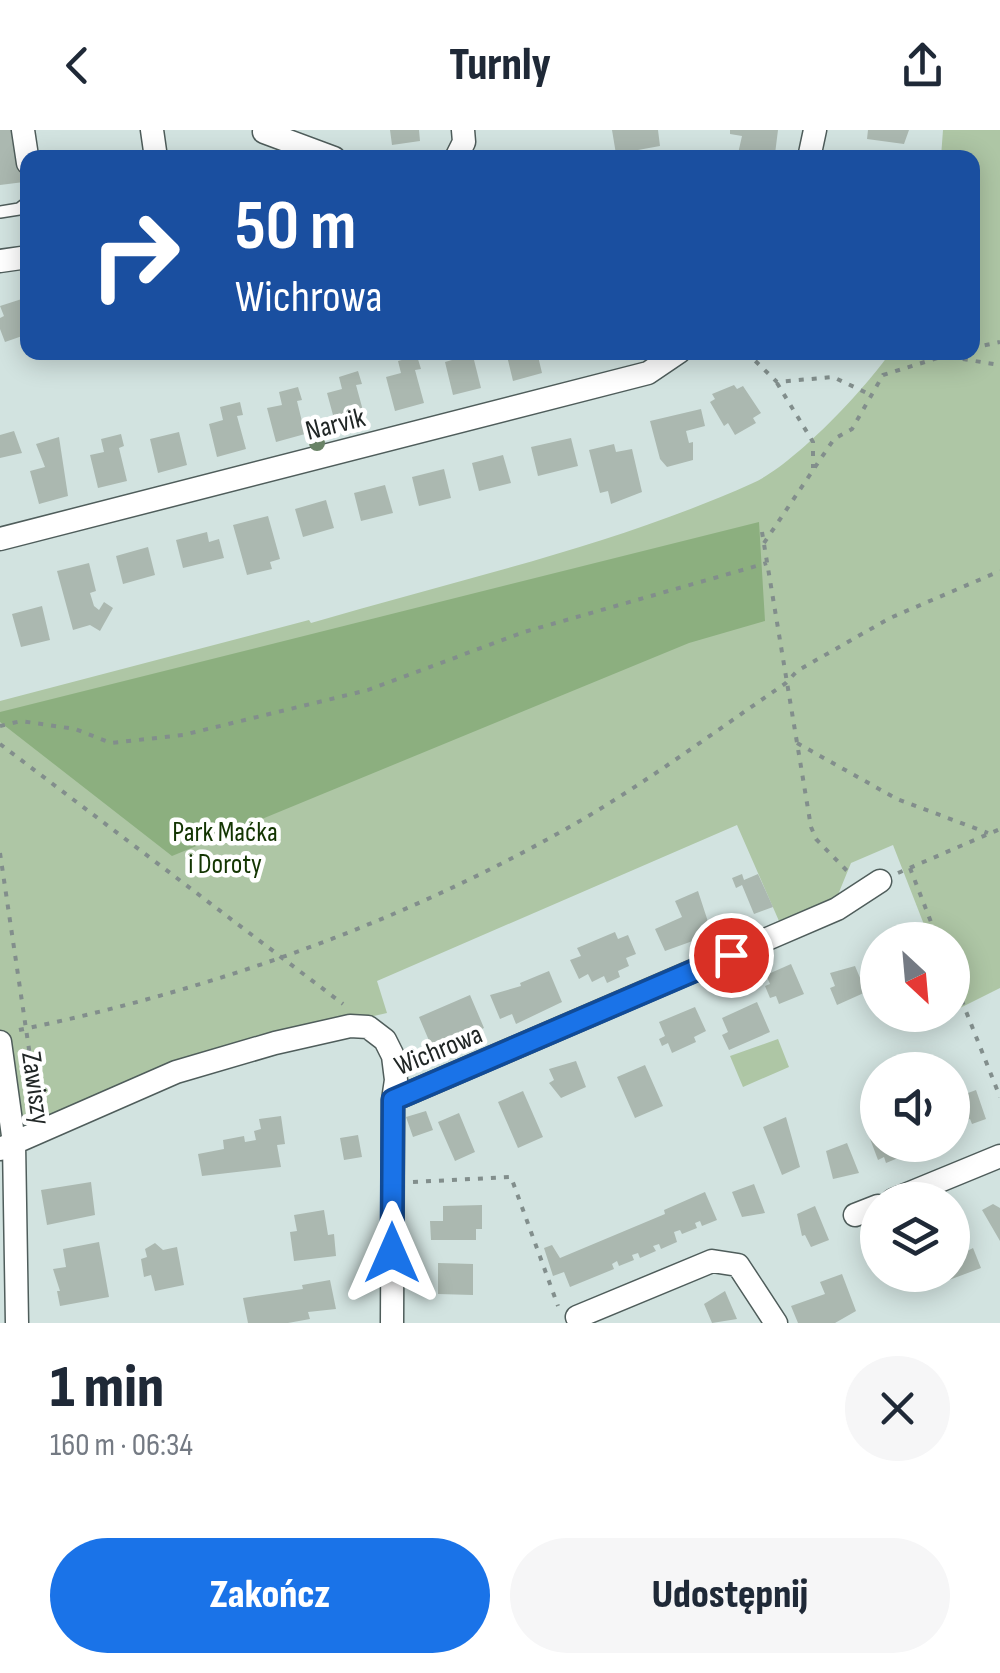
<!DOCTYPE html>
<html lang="pl">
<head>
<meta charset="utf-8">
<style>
	body { margin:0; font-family:"Sofia Sans Condensed",sans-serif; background:#f6f6f7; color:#1f2937; height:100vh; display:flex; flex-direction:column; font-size:38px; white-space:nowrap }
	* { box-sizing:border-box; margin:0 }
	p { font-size:32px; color:#747a83 }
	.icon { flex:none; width:55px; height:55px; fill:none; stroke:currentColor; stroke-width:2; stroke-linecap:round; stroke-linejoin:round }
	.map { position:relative; height:1193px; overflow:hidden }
	.details { display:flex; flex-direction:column; background:#fff; flex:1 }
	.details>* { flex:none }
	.top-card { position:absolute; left:20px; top:20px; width:960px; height:210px; border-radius:20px; box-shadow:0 5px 25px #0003; background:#1a4fa0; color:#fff; overflow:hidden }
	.needle { width:65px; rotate:154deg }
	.buttons { position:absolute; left:860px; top:792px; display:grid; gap:20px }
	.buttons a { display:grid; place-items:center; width:110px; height:110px; border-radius:50%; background:#fff; box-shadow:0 5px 25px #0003; font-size:50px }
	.pin { position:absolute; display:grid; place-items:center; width:85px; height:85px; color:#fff; margin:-42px; border:5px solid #fff; border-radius:50%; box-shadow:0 2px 10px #0007 }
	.me { position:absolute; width:110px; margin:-55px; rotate:0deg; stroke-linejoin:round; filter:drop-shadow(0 0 8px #0008) }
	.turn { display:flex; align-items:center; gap:35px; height:210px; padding:0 50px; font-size:45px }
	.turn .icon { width:130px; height:130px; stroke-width:2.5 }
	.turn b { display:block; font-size:70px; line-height:85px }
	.round { display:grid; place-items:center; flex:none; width:105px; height:105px; border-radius:52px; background:#f6f6f7 }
	.head { display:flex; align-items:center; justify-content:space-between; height:170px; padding:0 50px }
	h1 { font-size:60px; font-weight:800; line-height:75px }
	.button { display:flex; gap:20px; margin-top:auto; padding:20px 50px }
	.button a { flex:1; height:115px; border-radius:60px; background:#1a73e8; color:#fff; font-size:40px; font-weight:800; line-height:115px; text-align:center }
	.button a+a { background:#f6f6f7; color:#1f2937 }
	header { display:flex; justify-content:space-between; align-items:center; height:130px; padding:0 50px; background:#fff; font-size:45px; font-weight:800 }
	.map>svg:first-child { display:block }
	.green { fill:#aec6a5 }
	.forest { fill:#8caf7f }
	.building { fill:#abb8b0 }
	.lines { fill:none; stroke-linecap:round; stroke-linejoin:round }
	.service-casing { stroke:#4f5d5b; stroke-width:14 }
	.minor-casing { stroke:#4f5d5b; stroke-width:25 }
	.path { stroke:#828e8c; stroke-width:4; stroke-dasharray:5 8; stroke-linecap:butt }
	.service { stroke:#fff; stroke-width:11 }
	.minor { stroke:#fff; stroke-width:22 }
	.tree { fill:#698366 }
	.route-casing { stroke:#114b97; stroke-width:25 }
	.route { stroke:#1a73e8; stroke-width:18 }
	.labels { text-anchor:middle; stroke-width:9; stroke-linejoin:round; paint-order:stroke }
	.street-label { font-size:28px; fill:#202625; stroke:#fff }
	.park-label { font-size:28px; fill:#133502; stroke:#fff }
</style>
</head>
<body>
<header><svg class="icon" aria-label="back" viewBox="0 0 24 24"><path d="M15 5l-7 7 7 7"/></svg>Turnly<svg class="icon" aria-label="share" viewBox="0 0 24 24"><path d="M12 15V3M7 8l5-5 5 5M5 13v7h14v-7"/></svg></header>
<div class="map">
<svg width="1000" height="1193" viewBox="0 0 1000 1193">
	<rect width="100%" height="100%" fill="#d2e3e0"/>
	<path class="green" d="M 943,0 L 1000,0 L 1000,858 L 958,879 L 953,866 L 952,810 L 930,810 L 893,715 L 851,733 L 835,772 L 819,774 L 779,791 L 737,695 L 377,851 L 387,883 L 223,920 L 0,1009 L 0,571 L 309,490 L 311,493 C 460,449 611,417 753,353 C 795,334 864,260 890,223 L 972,222 L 972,28 L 941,27 Z
		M 778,909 L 789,937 L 743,957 L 730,926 Z"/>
	<path class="forest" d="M 759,392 L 765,491 L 689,513 L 172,726 L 0,592 L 0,582 Z"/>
	<path class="building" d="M 0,0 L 16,0 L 24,52 L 0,55 Z
		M 390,0 L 419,0 L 420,11 L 392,15 Z
		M 612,0 L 658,0 L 660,16 L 616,24 Z
		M 730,0 L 778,0 L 775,24 L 772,28 L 737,28 L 742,6 L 730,4 Z
		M 868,0 L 909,0 L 904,14 L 867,9 Z
		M 28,167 L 28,204 L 5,212 L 0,199 L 0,188 L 4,186 L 0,176 Z
		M 458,222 L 472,222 L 481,258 L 453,265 L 445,232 L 459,228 Z
		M 506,222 L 537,222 L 542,243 L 513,251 Z
		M 417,226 L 421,239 L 415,240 L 424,273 L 395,281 L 386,247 L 401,243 L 398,231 Z
		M 358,241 L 362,254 L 356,255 L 365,288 L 336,296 L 327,263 L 342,259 L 339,247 Z
		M 734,255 L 737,259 L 743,256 L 761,283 L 753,288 L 756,293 L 735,305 L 728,293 L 724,296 L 710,272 L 715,269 L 712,264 Z
		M 298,257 L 302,270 L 297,271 L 305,304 L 276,312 L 267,278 L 282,275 L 279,262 Z
		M 240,272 L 243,285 L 237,286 L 246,319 L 217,327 L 209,294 L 223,290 L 220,277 Z
		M 701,279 L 705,296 L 686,301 L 689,313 L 693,312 L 693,330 L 667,337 L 660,329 L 650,291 Z
		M 14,301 L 22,323 L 0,328 L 0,305 Z
		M 179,302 L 187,335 L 158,343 L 150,309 Z
		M 121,304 L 124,316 L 119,318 L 127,351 L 98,358 L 90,325 L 104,322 L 101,309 Z
		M 59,307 L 68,366 L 39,374 L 30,341 L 45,337 L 36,314 Z
		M 571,308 L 578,336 L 538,346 L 531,317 Z
		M 614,314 L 616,322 L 632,319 L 642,362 L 611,374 L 608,361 L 600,363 L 589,320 Z
		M 503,325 L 511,353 L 479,361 L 472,333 Z
		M 444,339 L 451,368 L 419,376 L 412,347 Z
		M 385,355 L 393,383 L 361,391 L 354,363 Z
		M 326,370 L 334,398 L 303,407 L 295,379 Z
		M 268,386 L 280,429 L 270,432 L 272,439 L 247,445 L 233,395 Z
		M 207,402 L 209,412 L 219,409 L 224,428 L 183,438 L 176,410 Z
		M 148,417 L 155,445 L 123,454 L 116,426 Z
		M 89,433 L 96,461 L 90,463 L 94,476 L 99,480 L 104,472 L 113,478 L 100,501 L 90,495 L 73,500 L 57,441 Z
		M 42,476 L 50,510 L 21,517 L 12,484 Z
		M 742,744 L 744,750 L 758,744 L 773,777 L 754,784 L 742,755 L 736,758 L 732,748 Z
		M 698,761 L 712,804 L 665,821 L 655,799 L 682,787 L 675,771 Z
		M 615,802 L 618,809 L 628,805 L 636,824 L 626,828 L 629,836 L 618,841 L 620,847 L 607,853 L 604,846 L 592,852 L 588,844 L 579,849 L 570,830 L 581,826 L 577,818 Z
		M 791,834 L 804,864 L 779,874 L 776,866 L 770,868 L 765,856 L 770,854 L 766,845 Z
		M 855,836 L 866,862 L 837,875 L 830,858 L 835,856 L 830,843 Z
		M 549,841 L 562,872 L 516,894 L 512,884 L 500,889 L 490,865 L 521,856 L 520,853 Z
		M 470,865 L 484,898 L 433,920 L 419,887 Z
		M 757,872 L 770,902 L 729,920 L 722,905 L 728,902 L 722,888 Z
		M 695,877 L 706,901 L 694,907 L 696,912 L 672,923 L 668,913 L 662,916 L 659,909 L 665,906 L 659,892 Z
		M 576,931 L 586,957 L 561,968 L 549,953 L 554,950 L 549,939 Z
		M 645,935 L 663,976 L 635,988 L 617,947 Z
		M 976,960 L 986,989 L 972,994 L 970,989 L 964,991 L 966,996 L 952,1001 L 952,969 Z
		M 523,961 L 543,1007 L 518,1018 L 498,972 Z
		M 426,981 L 433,1000 L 413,1007 L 406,987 Z
		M 459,983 L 475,1022 L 455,1031 L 438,992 Z
		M 281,986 L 285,1014 L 277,1015 L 281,1037 L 202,1046 L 198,1024 L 224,1019 L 223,1010 L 244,1006 L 245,1012 L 256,1010 L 254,1001 L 261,999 L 259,989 Z
		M 786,987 L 800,1037 L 782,1045 L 763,997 Z
		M 878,1003 L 878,1015 L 925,1018 L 908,1024 L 906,1019 L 901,1021 L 903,1026 L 886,1033 L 884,1027 L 878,1030 L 869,1006 Z
		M 358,1005 L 362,1027 L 344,1030 L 340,1008 Z
		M 847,1013 L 859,1043 L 833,1049 L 826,1021 Z
		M 91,1052 L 95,1085 L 47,1095 L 41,1060 Z
		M 754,1054 L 765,1083 L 742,1087 L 732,1062 Z
		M 705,1062 L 717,1090 L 702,1096 L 700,1091 L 695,1093 L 697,1098 L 682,1104 L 680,1100 L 674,1102 L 677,1112 L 661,1119 L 659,1114 L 653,1116 L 656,1121 L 640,1128 L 638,1123 L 632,1125 L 634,1130 L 619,1136 L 617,1131 L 612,1134 L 614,1139 L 570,1157 L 564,1142 L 553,1146 L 544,1118 L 552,1115 L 560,1128 L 665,1084 L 664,1080 Z
		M 993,1074 L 1000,1078 L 1000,1111 L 982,1080 Z
		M 482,1075 L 482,1099 L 476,1099 L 476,1110 L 431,1110 L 430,1091 L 443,1091 L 443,1076 Z
		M 815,1076 L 829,1110 L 811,1117 L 805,1105 L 802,1106 L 797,1084 Z
		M 324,1080 L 328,1105 L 334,1104 L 336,1126 L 294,1131 L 290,1102 L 297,1101 L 294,1085 Z
		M 958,1100 L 967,1121 L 973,1118 L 981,1138 L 949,1150 L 947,1145 L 952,1145 L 952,1102 Z
		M 99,1112 L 109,1167 L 60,1176 L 57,1161 L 60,1161 L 53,1139 L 66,1137 L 63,1119 Z
		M 155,1113 L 163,1120 L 177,1117 L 184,1155 L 155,1161 L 151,1145 L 144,1147 L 141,1129 L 147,1127 L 145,1119 Z
		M 438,1133 L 473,1134 L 473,1165 L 438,1164 Z
		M 842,1144 L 856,1181 L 835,1193 L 798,1193 L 791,1176 L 825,1164 L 820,1152 Z
		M 330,1150 L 336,1179 L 308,1182 L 310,1189 L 288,1193 L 248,1193 L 243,1168 L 303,1159 L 302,1155 Z
		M 725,1161 L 737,1189 L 712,1193 L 704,1174 Z"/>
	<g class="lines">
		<defs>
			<path id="service" d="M 0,82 L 19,79 L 28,72"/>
			<path id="minor" d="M 23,0 L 28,33
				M 152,0 L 156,28
				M 264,2 L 334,28
				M 456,28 L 464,12 L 463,0
				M 809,28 L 815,0
				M 0,131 L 28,127
				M 0,409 L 648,243 L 679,222
				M 0,912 L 14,1013 L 17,1193
				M 0,1019 L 176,942 L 275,913 L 350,896 L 368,897 L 385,910 L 393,926 L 396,950 L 393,970 L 837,779 L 880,751
				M 893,1070 L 1000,1026
				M 855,1085 L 878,1076
				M 577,1187 L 712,1131 L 738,1135 L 776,1193
				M 392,1193 L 393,970"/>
		</defs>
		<use href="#service" class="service-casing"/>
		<use href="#minor" class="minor-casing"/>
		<path class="path" d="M 972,218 L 1000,212
			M 746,222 L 777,252 L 833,247 L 869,264
			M 950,227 L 1000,235
			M 777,253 L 813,312 L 813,338
			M 762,402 L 811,697 L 816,709 L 852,746
			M 764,413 L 834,309 L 852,299 L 883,245 L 957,222
			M 0,596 L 21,591 L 75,599 L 111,613 L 183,605 L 368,560 L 524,502 L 767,433
			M 797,613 L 897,669 L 988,703
			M 0,614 L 343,874
			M 0,723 L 38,980
			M 910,738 L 938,810
			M 898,743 L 1000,699
			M 952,846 L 1000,967
			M 19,900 C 217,859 410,790 585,688 C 654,647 720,598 786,553 L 797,541 L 890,488 L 1000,441
			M 413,1052 L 511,1047 L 558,1176"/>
		<use href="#service" class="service"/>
		<use href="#minor" class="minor"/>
	</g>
	<circle class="tree" cx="317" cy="313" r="8"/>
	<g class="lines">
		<defs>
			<path id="route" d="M 392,1123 L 393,970 L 731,825"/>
		</defs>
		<use href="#route" class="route-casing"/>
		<use href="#route" class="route"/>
	</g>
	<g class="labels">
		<g class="street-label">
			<text transform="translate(335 293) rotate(-14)" y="10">Narvik</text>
			<text transform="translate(438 919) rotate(-22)" y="10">Wichrowa</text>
			<text transform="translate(37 958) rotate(82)" y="10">Zawiszy</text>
		</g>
		<g class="park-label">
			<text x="225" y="711">Park Maćka<tspan x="225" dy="32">i Doroty</tspan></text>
		</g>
	</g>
</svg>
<div class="buttons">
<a><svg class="needle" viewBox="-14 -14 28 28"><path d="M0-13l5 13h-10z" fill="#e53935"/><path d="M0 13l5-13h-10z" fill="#747a83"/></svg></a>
<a><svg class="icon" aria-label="sound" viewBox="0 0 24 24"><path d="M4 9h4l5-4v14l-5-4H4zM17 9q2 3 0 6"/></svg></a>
<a><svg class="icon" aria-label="layers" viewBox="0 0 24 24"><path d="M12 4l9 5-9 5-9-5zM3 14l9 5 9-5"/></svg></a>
</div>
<div class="pin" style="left:731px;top:825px;background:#d93025"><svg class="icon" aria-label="arrive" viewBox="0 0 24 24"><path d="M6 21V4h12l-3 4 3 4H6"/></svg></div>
<svg class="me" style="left:392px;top:1123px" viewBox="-20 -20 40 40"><path d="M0-17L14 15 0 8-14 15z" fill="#1a73e8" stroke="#fff" stroke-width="4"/></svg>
<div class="top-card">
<div class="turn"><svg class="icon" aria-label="right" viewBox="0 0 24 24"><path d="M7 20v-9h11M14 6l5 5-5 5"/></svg><div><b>50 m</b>Wichrowa</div></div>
</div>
</div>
<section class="details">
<div class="head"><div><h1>1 min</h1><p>160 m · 06:34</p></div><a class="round"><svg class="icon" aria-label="close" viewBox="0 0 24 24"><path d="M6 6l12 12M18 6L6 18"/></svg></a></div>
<div class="button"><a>Zakończ</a><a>Udostępnij</a></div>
</section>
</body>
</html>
